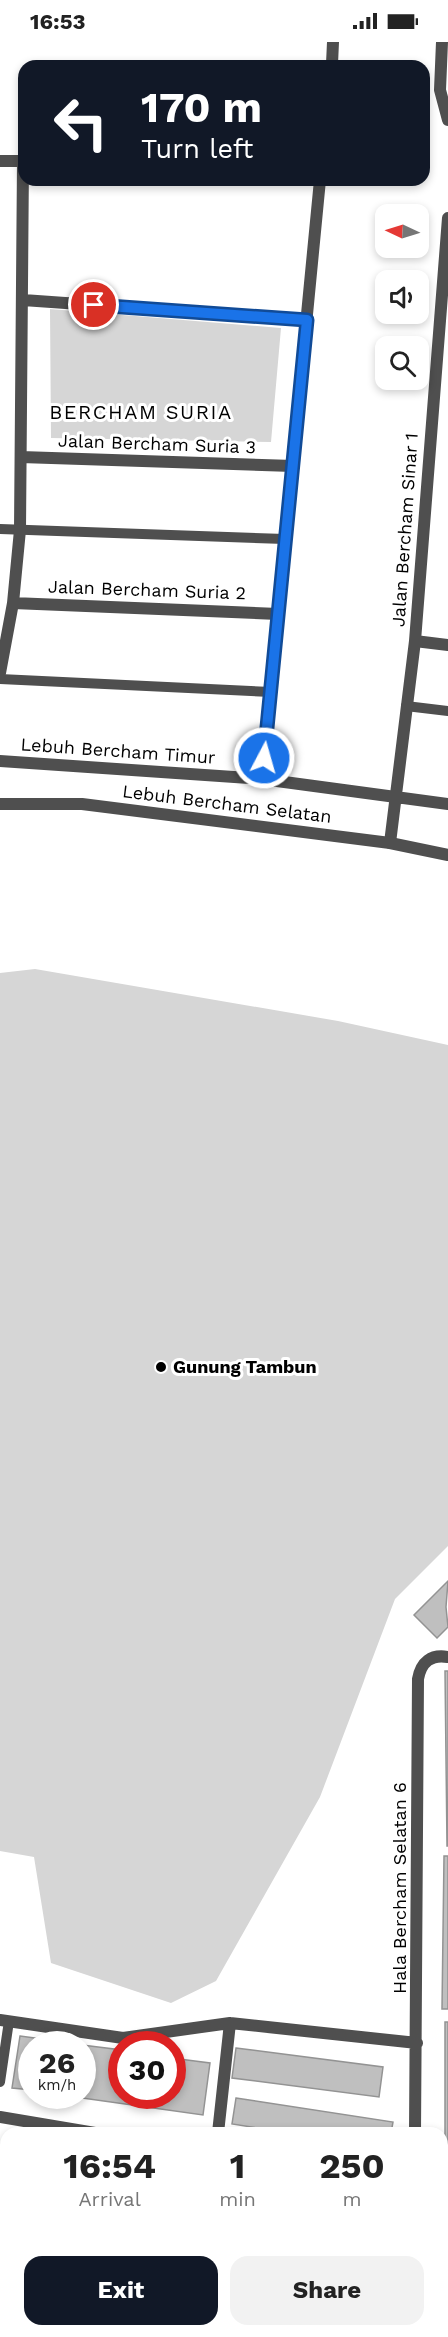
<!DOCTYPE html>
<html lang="en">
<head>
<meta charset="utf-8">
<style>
	body { margin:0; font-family:"Work Sans",sans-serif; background:#f2f2f2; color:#222; height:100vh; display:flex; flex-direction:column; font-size:22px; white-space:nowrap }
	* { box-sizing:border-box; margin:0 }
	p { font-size:20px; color:#767676 }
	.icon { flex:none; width:33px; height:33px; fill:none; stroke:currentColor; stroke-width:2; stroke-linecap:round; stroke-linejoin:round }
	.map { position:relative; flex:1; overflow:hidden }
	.details { position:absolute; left:0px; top:2085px; width:448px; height:210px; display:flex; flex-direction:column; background:#fff; border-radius:18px 18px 0 0; box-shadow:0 3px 9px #0003 }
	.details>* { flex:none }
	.banner { position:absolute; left:18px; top:18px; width:412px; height:126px; border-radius:18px; box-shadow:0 3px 9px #0003; background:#111827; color:#fff; overflow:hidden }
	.needle { width:39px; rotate:274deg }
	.controls { position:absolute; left:375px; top:162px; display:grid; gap:12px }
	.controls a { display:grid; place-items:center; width:54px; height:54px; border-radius:12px; background:#fff; box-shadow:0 3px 9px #0003; font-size:30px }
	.speed { position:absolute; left:18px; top:1989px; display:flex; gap:12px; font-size:30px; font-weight:700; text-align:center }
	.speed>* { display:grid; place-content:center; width:78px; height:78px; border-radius:50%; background:#fff; box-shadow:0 3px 9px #0003; line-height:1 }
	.speed small { font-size:15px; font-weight:400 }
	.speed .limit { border:9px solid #d22; background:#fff; color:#111 }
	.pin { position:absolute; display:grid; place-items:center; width:51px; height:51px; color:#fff; margin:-26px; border:3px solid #fff; border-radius:50%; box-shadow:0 2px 6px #0007 }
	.me { position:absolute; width:66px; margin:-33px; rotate:6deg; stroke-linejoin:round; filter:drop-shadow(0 0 4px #0008) }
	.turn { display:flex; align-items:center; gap:21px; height:126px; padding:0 24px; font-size:27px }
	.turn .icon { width:78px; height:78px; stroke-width:2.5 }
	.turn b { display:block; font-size:42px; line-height:51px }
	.eta { display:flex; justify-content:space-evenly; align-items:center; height:102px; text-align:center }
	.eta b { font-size:36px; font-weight:700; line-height:42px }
	.primary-button { display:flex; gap:12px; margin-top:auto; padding:12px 24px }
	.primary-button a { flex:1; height:69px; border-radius:18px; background:#111827; color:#fff; font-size:24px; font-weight:700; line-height:69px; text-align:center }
	.primary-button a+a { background:#f2f2f2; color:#222 }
	.status { display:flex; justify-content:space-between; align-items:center; height:42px; padding:0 30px; background:#fff; direction:ltr }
	.status svg { height:16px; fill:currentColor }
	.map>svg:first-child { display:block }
	.green { fill:#d6d6d6 }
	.building { fill:#bfbfbf; stroke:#939393; stroke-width:1.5 }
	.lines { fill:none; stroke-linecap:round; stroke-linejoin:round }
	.service { stroke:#4f4f4f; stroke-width:10 }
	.minor { stroke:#4f4f4f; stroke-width:12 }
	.tertiary { stroke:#4f4f4f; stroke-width:12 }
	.route-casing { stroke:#114b97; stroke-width:15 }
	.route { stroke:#1a73e8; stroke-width:10 }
	.poi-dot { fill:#000; stroke:#fff; stroke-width:2 }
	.labels { text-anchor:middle; stroke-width:6; stroke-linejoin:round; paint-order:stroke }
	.street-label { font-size:18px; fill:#000; stroke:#fff }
	.poi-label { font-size:18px; font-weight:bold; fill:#000; stroke:#fff; text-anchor:start }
	.neighbourhood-label { font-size:20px; letter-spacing:1.5px; fill:#000; stroke:#fff }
</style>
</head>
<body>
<div class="status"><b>16:53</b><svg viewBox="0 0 49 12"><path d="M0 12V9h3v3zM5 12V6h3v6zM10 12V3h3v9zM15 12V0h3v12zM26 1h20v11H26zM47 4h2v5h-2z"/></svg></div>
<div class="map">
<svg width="448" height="2295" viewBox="0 0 448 2295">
	<rect width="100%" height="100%" fill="#fff"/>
	<path class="green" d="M 50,267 L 281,286 L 271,400 L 51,396 Z
		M 35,927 L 338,979 L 448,1003 L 448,1504 L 395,1557 L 320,1755 L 216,1939 L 171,1961 L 51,1921 L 34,1815 L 0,1809 L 0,931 Z"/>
	<path class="building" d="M 448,1539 L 446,1565 L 448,1585 L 437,1596 L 414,1573 Z
		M 445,1629 L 448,1629 L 448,1804 L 447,1804 Z
		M 444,1814 L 448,1814 L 448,1967 L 442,1967 Z
		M 445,1980 L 448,1980 L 448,2119 L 445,2119 Z
		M 20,1994 L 79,2002 L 32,2002 L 32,2048 L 12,2046 Z
		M 82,2003 L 122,2008 L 122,2054 L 172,2054 L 172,2016 L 210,2021 L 203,2073 L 68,2054 L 82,2054 Z
		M 236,2006 L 383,2025 L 379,2055 L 232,2036 Z
		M 236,2056 L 393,2080 L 391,2091 L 289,2091 L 232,2082 Z
		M 0,2186 L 6,2187 L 6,2239 L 0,2239 Z
		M 0,2252 L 6,2252 L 6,2289 L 32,2289 L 32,2294 L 0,2291 Z
		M 442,2256 L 448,2256 L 448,2295 L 412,2295 L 412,2289 L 442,2289 Z
		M 99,2289 L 133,2289 L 133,2295 L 99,2295 Z
		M 143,2289 L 178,2289 L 178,2295 L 142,2295 Z
		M 236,2289 L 260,2289 L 259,2295 L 235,2295 Z
		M 285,2289 L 314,2289 L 314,2295 L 285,2295 Z
		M 367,2289 L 402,2289 L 402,2295 L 367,2295 Z"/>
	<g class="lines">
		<path class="service" d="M 0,487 L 285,497
			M 0,637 L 271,650
			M 406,664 L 448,669
			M 0,2040 L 9,1979
			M 0,2173 L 6,2174"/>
		<path class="minor" d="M 442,0 L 440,48 L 448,78
			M 332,22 L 333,0
			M 0,119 L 24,119
			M 23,258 L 307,278
			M 21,415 L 293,424
			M 13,561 L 278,572
			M 415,599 L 448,603
			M 0,631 L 13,561 L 20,488 L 23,119
			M 0,719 L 262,737 L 448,762
			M 262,737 L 320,138
			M 390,801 L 415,599 L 448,176
			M 0,1978 L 123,1996 L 230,1981 L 417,2001
			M 0,2075 L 95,2091
			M 218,2091 L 230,1981
			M 415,2091 L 418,1637 C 421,1620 431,1612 448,1615
			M 442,2142 L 448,2143
			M 442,2228 L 448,2229
			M 63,2295 L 63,2289
			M 204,2295 L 204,2289
			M 339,2295 L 340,2289"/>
		<path class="tertiary" d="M 0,762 L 82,762 L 390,801 L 448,813
			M 0,2123 L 6,2124
			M 442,2188 L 448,2189"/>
	</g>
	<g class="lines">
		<defs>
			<path id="route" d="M 94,263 L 307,278 L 264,716"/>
		</defs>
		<use href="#route" class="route-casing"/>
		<use href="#route" class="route"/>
	</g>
	<circle class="poi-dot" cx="161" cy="1325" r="6"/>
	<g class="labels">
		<g class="street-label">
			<text transform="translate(157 402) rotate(2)" y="6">Jalan Bercham Suria 3</text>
			<text transform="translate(405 488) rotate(-86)" y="6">Jalan Bercham Sinar 1</text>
			<text transform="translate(147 548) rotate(2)" y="6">Jalan Bercham Suria 2</text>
			<text transform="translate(118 709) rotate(4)" y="6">Lebuh Bercham Timur</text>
			<text transform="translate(227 762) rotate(7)" y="6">Lebuh Bercham Selatan</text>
			<text transform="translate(400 1846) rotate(-90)" y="6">Hala Bercham Selatan 6</text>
		</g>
		<g class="poi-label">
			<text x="173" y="1331">Gunung Tambun</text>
		</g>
		<g class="neighbourhood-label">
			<text x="141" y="377">BERCHAM SURIA</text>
		</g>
	</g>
</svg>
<div class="controls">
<a><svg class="needle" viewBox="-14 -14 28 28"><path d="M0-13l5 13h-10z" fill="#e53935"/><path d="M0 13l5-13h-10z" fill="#767676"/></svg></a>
<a><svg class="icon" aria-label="sound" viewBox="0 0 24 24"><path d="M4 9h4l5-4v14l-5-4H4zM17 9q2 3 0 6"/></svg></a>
<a><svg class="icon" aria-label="search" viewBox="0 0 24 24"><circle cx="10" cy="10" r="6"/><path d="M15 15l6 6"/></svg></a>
</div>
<div class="speed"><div>26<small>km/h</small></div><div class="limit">30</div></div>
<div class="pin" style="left:94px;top:263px;background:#d93025"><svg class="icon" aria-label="arrive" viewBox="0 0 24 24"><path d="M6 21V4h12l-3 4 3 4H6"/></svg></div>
<svg class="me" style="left:264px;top:716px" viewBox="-20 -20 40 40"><circle r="17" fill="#1a73e8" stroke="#fff" stroke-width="3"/><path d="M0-11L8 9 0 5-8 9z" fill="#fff"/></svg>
<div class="banner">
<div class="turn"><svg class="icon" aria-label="left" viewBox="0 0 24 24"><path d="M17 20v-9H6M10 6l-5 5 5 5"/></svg><div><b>170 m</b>Turn left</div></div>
</div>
<section class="details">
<div class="eta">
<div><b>16:54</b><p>Arrival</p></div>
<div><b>1</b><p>min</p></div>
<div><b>250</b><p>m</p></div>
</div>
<div class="primary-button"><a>Exit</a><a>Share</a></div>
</section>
</div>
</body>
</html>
